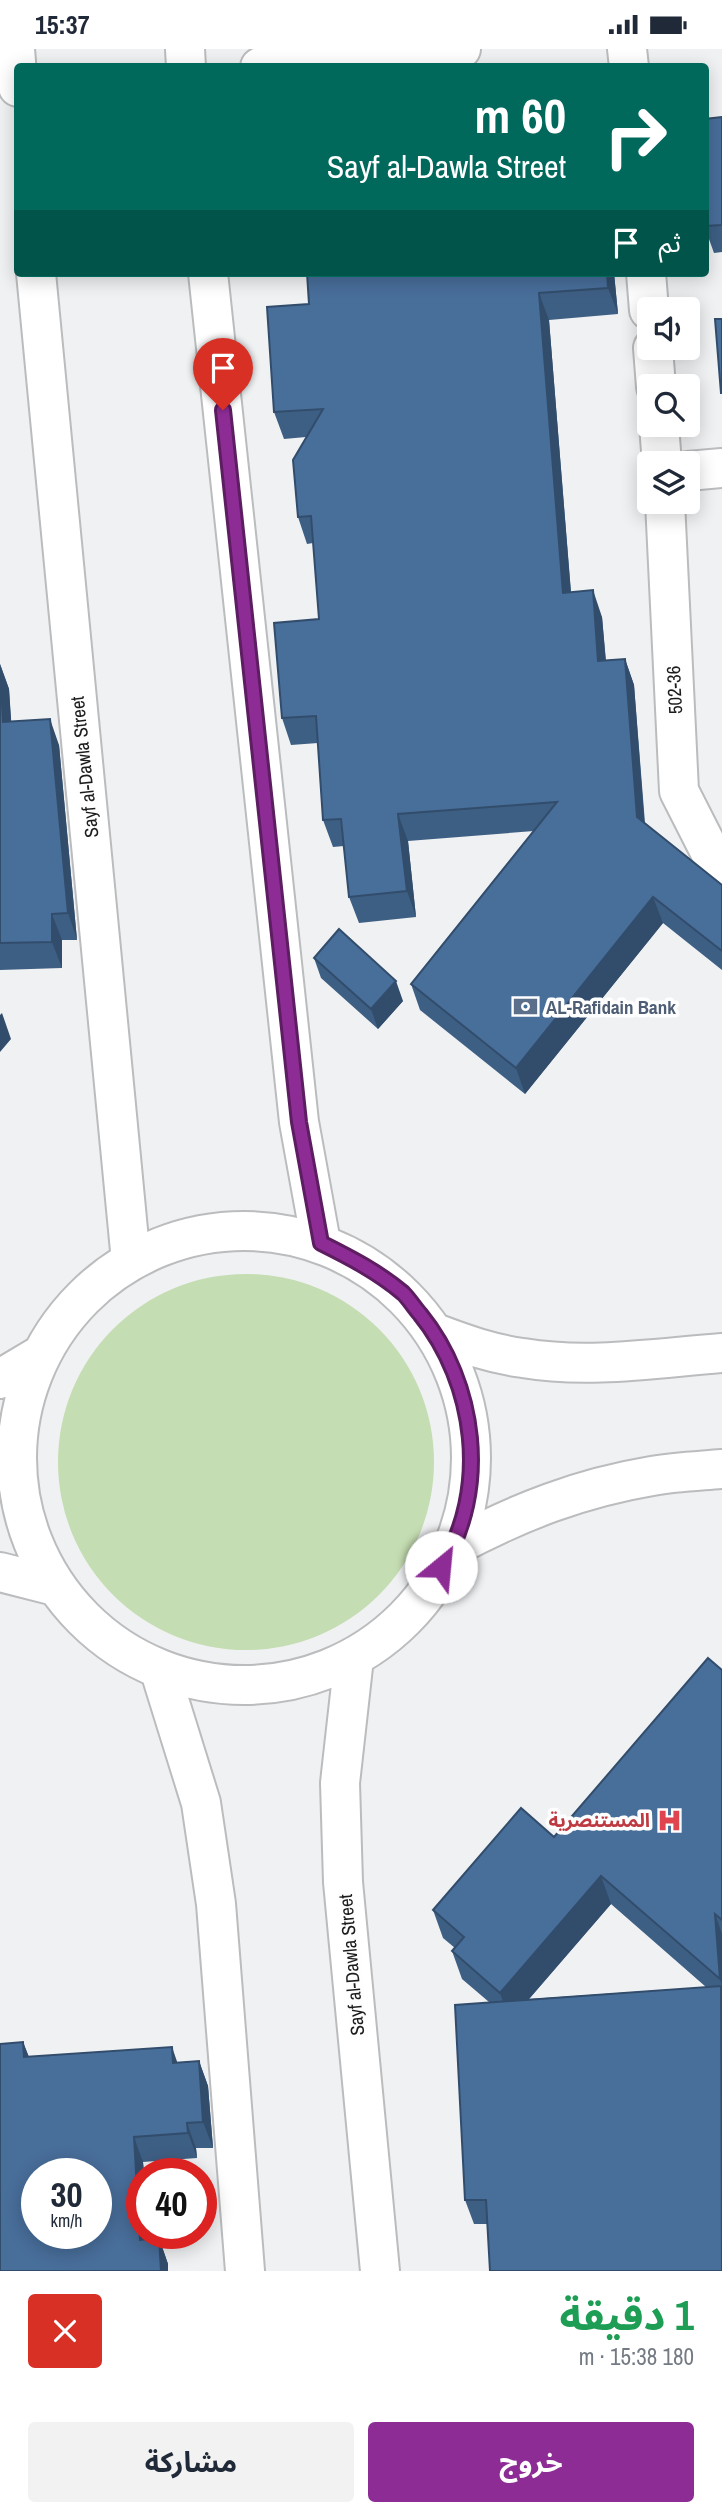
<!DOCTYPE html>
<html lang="ar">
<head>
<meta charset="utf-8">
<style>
	body { margin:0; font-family:"Archivo Narrow","Noto Sans Arabic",sans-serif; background:#f2f2f3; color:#1f2937; direction:rtl; height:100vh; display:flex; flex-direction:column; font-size:26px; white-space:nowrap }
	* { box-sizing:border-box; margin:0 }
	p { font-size:23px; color:#747a83 }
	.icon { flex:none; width:38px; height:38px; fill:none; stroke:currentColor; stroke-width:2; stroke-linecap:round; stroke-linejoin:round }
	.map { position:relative; height:2222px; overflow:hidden; direction:ltr }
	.drawer { display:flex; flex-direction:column; background:#fff; flex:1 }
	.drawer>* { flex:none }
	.hud { position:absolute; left:14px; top:14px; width:695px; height:214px; border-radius:7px; box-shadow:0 4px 18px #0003; direction:rtl; background:#00695c; color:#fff; overflow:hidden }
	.controls { position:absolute; left:637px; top:248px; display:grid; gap:14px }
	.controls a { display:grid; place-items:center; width:63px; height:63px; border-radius:7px; background:#fff; box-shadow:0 4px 18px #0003; font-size:35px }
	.speed { position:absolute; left:21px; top:2109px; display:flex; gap:14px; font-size:35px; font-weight:700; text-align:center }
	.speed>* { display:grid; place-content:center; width:91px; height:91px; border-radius:50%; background:#fff; box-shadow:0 4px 18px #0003; line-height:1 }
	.speed small { font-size:18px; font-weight:400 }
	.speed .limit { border:10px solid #d22; background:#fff; color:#111 }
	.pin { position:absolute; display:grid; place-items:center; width:60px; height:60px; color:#fff; margin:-72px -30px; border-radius:50% 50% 50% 0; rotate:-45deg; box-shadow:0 0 7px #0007 }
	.pin .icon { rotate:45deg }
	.me { position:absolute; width:77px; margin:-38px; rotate:28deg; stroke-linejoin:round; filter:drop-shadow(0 0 5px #0008) }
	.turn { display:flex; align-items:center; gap:24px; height:147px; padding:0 28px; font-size:32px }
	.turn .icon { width:91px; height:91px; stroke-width:2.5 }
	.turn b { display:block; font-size:49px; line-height:60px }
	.then { display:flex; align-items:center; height:66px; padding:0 28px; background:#0003; gap:14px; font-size:26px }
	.round { display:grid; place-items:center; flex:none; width:74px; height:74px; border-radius:7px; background:#f2f2f3 }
	.overview { display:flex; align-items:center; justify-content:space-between; height:119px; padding:0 28px }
	h1 { font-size:42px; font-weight:700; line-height:52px; color:#1e9e55 }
	.action { display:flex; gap:14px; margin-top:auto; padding:14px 28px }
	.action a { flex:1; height:80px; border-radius:7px; background:#8d2c95; color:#fff; font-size:28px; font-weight:700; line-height:80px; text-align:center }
	.action a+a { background:#f2f2f3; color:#1f2937 }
	.status { display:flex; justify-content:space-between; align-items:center; height:49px; padding:0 35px; background:#fff; direction:ltr }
	.status svg { height:19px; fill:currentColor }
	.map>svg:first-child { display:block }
	.green { fill:#c5ddb2 }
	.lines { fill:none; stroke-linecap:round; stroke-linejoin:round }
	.minor-casing { stroke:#bbbcbe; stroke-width:42 }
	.minor { stroke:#fff; stroke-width:38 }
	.wall { fill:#3e5f84; fill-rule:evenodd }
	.shaded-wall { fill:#324d6c }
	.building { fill:#486e9a; stroke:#324d6c; stroke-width:2; fill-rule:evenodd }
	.route-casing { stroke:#5c1d61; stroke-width:18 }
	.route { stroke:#8d2c95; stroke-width:12 }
	.labels { text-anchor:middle; stroke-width:7; stroke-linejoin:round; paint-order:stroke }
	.street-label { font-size:19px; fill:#1c1c1d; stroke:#fefeff }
	.service-label { font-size:19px; font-weight:bold; fill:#4e5e75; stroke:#fefeff; text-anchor:start }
	.health-label { font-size:19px; font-weight:bold; fill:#be3a42; stroke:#fefeff; text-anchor:end }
</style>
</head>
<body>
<div class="status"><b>15:37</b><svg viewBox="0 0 49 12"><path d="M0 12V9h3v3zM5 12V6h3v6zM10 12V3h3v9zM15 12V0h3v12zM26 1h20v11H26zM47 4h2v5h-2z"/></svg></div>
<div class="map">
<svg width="722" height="2222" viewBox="0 0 722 2222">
	<rect width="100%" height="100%" fill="#f0f1f3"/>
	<path class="green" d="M58 1413a188 188 0 1 1 376 0a188 188 0 1 1-376 0Z"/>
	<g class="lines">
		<defs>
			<path id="minor" d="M 15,0 L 18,38
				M 185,0 L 186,18
				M 627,0 L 629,18
				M 260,18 L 461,0
				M 36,224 L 131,1212
				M 208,224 L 299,1073 L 321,1194
				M 646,224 L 649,261
				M 653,299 L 656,338
				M 659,376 L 662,415
				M 688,422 L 722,419
				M 665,453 L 679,742 L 711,805 L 722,816
				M17 1409a227 227 0 1 1 454 0a227 227 0 1 1-454 0Z
				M 435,1284 C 464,1295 492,1305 523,1309 C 589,1320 656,1309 722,1304
				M 0,1330 L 42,1305
				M 455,1497 C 519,1463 580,1439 652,1427 C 675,1423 699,1422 722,1420
				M 0,1523 L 55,1537
				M 354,1609 L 340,1734 L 343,1833 L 380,2222
				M 160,1622 L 201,1754 L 216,1855 L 245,2222"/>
		</defs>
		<use href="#minor" class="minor-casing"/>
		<use href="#minor" class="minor"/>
	</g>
	<path class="wall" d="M 722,68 L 722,203 L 714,204 L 705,179 L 705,70 Z
		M 307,224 L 614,224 L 618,265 L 549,271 L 571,543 L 602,568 L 606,612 L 625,610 L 634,636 L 645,774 L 722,836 L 722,921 L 663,874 L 525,1045 L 420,961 L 411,935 L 534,782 L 408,792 L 416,868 L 359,874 L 349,848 L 344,797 L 333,798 L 323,771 L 318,694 L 291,696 L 282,669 L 319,570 L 313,494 L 307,495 L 298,468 L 306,388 L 284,390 L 274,363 L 309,255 Z
		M 0,615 L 9,640 L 11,673 L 59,696 L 77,891 L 62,891 L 62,919 L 0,921 Z
		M 314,909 L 403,952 L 378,980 L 321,929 Z
		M 722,1621 L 722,2222 L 490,2222 L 488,2175 L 474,2175 L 465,2151 L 489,1953 L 462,1930 L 452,1902 L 455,1899 L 443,1889 L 433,1861 L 554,1788 ZM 611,1855 L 706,1938 L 529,1950 Z
		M 23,1993 L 29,2008 L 177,2014 L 199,2012 L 208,2037 L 213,2099 L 196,2099 L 197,2109 L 143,2113 L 144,2124 L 142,2124 L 142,2184 L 147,2184 L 148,2190 L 159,2189 L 168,2215 L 168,2222 L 0,2222 Z"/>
	<path class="shaded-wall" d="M 607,224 L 614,224 L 618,265 L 608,239 Z
		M 539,244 L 549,271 L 573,570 L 563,544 Z
		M 593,541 L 602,568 L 608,639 L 598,612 Z
		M 625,610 L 634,636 L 646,794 L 637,768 Z
		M 0,615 L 9,640 L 13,699 L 3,673 Z
		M 50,670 L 59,696 L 77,891 L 68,864 Z
		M 398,765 L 408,792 L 416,868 L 407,842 Z
		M 653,848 L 663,874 L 525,1045 L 516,1019 Z
		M 52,865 L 62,891 L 62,919 L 52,893 Z
		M 396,932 L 403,952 L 378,980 L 371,960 Z
		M 2,964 L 11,990 L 0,1003 L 0,966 Z
		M 601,1827 L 611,1855 L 510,1972 L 500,1944 Z
		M 715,1865 L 722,1885 L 722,1937 L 720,1930 Z
		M 23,1993 L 33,2019 L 24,2008 Z
		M 172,1998 L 181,2024 L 173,2014 Z
		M 199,2012 L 208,2037 L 213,2099 L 203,2073 Z
		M 187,2074 L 196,2099 L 197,2109 L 188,2084 Z
		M 134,2088 L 143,2113 L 144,2124 L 142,2124 L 142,2184 L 147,2184 L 149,2216 L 140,2191 Z
		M 159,2189 L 168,2215 L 168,2222 L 161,2222 Z"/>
	<path class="building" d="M 589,15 L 590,18 L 561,18 Z
		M 722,68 L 722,176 L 705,177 L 705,70 Z
		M 307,224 L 607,224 L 608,239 L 539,244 L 563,544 L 593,541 L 598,612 L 625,610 L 637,768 L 722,836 L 722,902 L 653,848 L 516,1019 L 411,935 L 557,753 L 398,765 L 407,842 L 349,848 L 341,770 L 323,771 L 316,667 L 282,669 L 274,574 L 319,570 L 311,467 L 298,468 L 293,411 L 323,360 L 274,363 L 267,258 L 309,255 Z
		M 715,270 L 722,270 L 722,344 L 721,344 Z
		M 0,620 L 3,673 L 50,670 L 68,864 L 52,865 L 52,893 L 0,894 Z
		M 339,880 L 396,932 L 371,960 L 314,909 Z
		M 708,1609 L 722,1621 L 722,1871 L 715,1865 L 720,1930 L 601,1827 L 500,1944 L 452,1902 L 464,1888 L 433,1861 L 521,1759 L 554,1788 Z
		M 721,1937 L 722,2222 L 490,2222 L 486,2151 L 465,2151 L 455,1956 Z
		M 23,1993 L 24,2008 L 172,1998 L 173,2014 L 199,2012 L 203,2073 L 187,2074 L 188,2084 L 134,2088 L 140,2191 L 159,2189 L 161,2222 L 0,2222 L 0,1995 ZM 37,2124 L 96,2124 L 96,2184 L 37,2184 Z"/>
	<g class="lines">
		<defs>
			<path id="route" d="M 223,361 L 299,1073 L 321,1194 C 351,1209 378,1223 403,1244 C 409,1250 414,1258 420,1265 C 476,1334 490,1441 441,1518"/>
		</defs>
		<use href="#route" class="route-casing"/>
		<use href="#route" class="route"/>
	</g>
	<defs>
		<symbol id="bank-bare" viewBox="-9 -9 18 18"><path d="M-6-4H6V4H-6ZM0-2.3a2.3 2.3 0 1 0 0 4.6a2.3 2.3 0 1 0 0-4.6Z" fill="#5c6f8a" stroke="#fefeff" stroke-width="2.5" paint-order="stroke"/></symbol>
		<symbol id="hospital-bare" viewBox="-9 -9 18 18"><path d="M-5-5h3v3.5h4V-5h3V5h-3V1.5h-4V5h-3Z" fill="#e0444e" stroke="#fefeff" stroke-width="2.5" paint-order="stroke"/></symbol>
	</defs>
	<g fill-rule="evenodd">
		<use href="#bank-bare" x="508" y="940" width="35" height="35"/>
		<use href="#hospital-bare" x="652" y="1754" width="35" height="35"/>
	</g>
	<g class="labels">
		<g class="street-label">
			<text transform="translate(674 641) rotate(-93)" y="7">502-36</text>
			<text transform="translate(84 718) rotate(-96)" y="7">Sayf al-Dawla Street</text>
			<text transform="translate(351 1916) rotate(-95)" y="7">Sayf al-Dawla Street</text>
		</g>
		<g class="service-label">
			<text x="546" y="965">AL-Rafidain Bank</text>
		</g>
		<g class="health-label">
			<text x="650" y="1778">المستنصرية</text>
		</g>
	</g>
</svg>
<div class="controls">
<a><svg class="icon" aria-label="sound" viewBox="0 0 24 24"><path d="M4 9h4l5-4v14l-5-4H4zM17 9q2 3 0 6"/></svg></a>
<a><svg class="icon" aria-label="search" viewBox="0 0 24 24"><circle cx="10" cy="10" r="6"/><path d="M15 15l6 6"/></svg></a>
<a><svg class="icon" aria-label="layers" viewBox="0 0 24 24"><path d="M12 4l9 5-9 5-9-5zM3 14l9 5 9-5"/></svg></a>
</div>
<div class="speed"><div>30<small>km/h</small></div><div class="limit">40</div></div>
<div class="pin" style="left:223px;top:361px;background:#d93025"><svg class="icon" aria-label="arrive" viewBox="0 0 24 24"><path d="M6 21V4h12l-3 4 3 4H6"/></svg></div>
<svg class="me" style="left:441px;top:1518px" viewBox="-20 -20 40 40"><circle r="19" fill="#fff"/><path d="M0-13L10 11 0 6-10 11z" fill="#8d2c95"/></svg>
<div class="hud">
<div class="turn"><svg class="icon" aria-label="right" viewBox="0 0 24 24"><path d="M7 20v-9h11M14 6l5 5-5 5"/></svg><div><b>60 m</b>Sayf al-Dawla Street</div></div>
<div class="then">ثم<svg class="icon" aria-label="arrive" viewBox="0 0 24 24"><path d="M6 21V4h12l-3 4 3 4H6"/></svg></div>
</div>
</div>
<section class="drawer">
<div class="overview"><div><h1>1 دقيقة</h1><p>180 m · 15:38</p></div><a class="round" style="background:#d93025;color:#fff"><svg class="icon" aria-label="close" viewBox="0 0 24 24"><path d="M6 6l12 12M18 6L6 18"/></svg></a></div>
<div class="action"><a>خروج</a><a>مشاركة</a></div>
</section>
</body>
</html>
